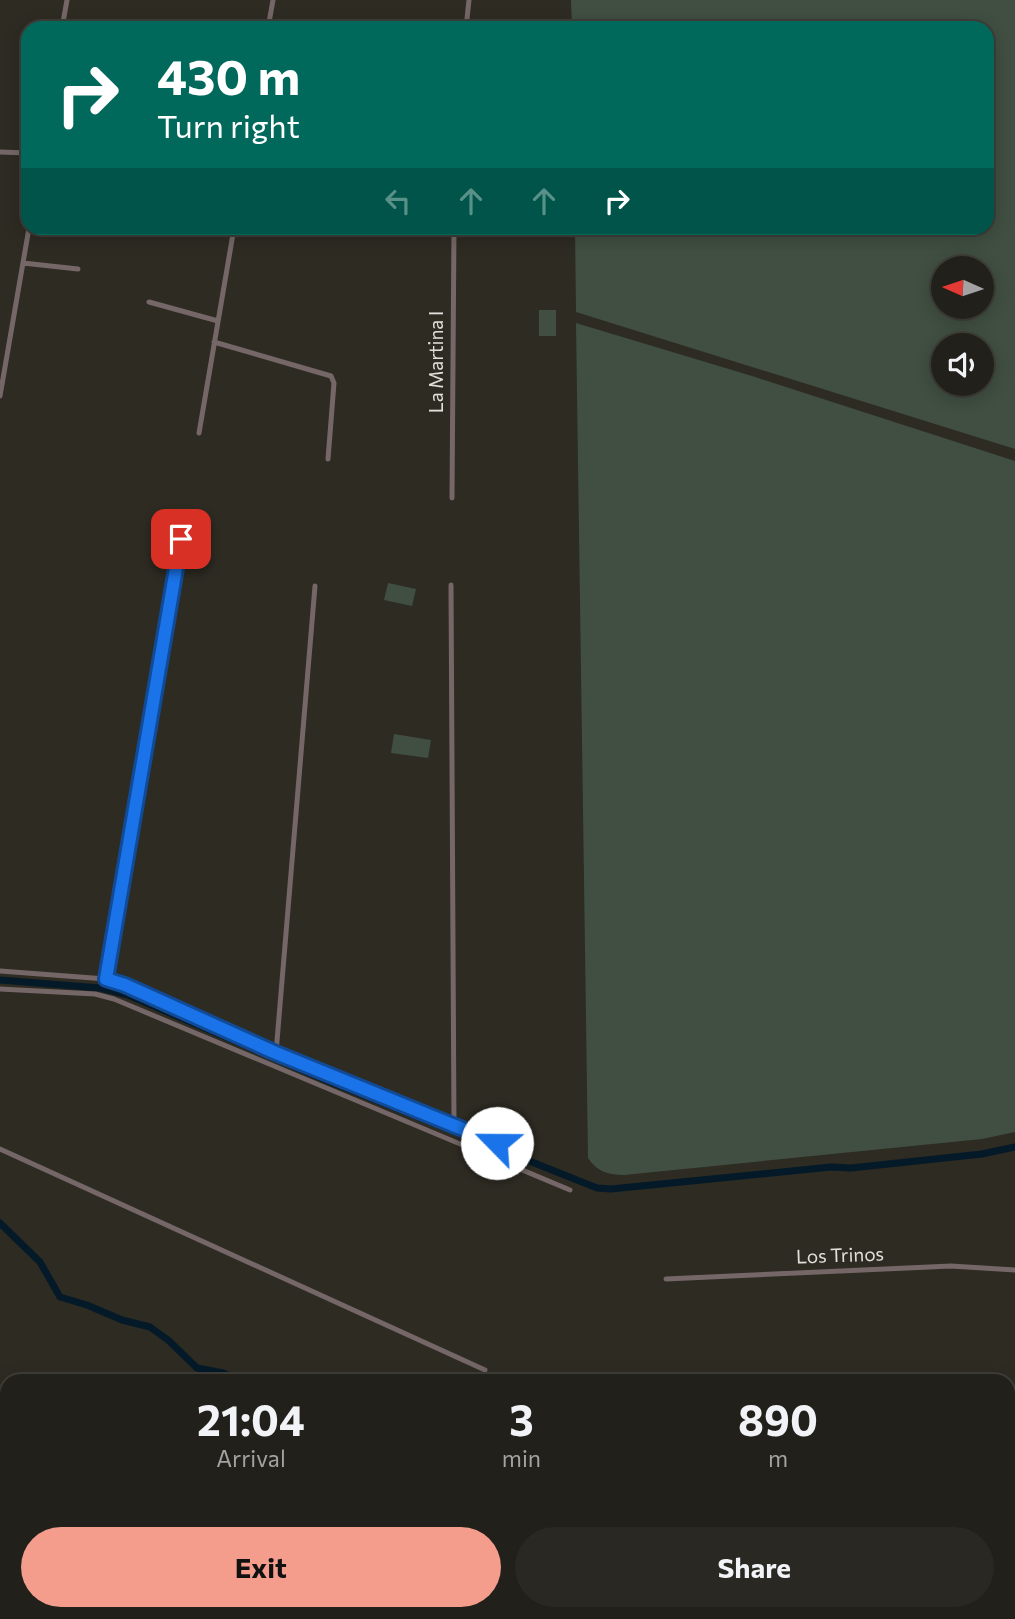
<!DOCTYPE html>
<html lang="en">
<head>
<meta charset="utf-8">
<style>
	body { margin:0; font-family:Commissioner,sans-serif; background:#2a2823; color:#f1f3f6; height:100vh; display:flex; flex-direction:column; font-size:26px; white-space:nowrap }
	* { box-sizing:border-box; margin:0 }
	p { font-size:23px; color:#a2a3a2 }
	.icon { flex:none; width:38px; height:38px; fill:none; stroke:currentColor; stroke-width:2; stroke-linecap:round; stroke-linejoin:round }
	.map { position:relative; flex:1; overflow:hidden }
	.drawer { position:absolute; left:0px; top:1374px; width:1015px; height:247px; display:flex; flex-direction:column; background:#22201a; border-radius:21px 21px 0 0; box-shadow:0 4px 18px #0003,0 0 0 2px #3f3e39 }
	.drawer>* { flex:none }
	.top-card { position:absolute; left:21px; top:21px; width:973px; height:214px; border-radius:21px; box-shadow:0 4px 18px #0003,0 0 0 2px #3f3e39; background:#00695c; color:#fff; overflow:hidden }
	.needle { width:46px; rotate:273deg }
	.controls { position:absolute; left:931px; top:256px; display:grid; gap:14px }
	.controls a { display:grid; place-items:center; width:63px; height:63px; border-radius:50%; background:#22201a; box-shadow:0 4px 18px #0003,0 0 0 2px #3f3e39; font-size:35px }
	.pin { position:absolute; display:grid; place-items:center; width:60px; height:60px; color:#fff; margin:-30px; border-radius:14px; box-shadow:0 4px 10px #0006 }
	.me { position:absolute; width:77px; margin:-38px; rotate:293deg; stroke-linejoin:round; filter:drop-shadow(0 0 5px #0008) }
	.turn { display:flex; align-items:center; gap:24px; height:147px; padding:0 21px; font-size:32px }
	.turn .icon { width:91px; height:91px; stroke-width:2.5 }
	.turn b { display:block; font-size:49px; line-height:60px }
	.lanes { display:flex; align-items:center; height:66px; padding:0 21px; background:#0003; justify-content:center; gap:35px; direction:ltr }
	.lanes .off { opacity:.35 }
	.eta { display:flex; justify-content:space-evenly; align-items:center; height:119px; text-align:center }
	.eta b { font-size:42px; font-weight:700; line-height:49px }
	.button { display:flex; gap:14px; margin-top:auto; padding:14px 21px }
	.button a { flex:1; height:80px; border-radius:42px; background:#f49d8c; color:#111; font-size:28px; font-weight:700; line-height:80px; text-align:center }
	.button a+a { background:#2a2823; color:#f1f3f6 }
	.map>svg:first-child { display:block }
	.green { fill:#404f42; fill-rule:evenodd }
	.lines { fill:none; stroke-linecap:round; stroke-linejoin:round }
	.canal { stroke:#041a28; stroke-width:7 }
	.minor { stroke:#756768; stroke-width:5 }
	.route-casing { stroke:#114b97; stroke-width:18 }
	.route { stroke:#1a73e8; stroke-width:12 }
	.labels { text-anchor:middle; stroke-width:5; stroke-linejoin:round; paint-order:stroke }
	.street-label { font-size:19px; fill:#e0dfd9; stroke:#2d2b22 }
</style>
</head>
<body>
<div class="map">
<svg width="1015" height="1619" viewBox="0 0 1015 1619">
	<rect width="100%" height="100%" fill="#2d2b22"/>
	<path class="green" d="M 571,0 L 1015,0 L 1015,449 L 576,312 L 575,228 L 987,228 L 987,28 L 572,28 ZM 943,268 L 982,268 L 982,306 L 943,306 ZM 943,345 L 982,345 L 982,383 L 943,383 Z
		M 539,310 L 556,310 L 556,336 L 539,336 Z
		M 576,323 L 752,376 L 1015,461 L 1015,1132 L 982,1139 L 624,1175 C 609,1175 597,1172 588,1158 Z
		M 388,583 L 416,589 L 412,606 L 384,600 Z
		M 394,734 L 431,740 L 428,758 L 391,753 Z"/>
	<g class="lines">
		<path class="canal" d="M 0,980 L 100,988 L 128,995 L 328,1081 L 597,1188 L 611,1189 L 831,1167 L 851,1168 L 982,1154 L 1015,1147
			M 0,1223 L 40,1262 L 60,1297 L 87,1305 L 122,1320 L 150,1327 L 168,1340 L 197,1368 L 223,1373 L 240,1381
			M 648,1614 L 652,1619"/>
		<path class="minor" d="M 62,28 L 67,0
			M 268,28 L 273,0
			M 466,28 L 469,0
			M 0,152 L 28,153
			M 23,263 L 78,269
			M 149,302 L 218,321
			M 214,342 L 331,376 L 334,383 L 328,459
			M 0,396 L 29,228
			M 199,433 L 234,228
			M 452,498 L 454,228
			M 451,585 L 454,1125
			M 0,971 L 106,979 L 119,982 L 276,1053 L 519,1152
			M 106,979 L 181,539
			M 0,989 L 95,994 L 114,999 L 570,1190
			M 276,1053 L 315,586
			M 0,1149 L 485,1370
			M 666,1279 L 951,1266 L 1015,1270
			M 1008,1511 L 1015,1510
			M 615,1614 L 628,1619
			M 773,1614 L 776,1619"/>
	</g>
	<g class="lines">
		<defs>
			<path id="route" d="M 181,539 L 106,979 L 125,985 L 276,1053 L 497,1143"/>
		</defs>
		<use href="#route" class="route-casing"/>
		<use href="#route" class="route"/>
	</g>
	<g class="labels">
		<g class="street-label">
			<text transform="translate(436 362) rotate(-90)" y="7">La Martina I</text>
			<text transform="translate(840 1255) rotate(-2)" y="7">Los Trinos</text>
		</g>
	</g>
</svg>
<div class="controls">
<a><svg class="needle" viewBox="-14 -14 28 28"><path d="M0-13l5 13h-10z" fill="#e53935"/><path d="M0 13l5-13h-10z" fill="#a2a3a2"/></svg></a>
<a><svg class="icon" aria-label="sound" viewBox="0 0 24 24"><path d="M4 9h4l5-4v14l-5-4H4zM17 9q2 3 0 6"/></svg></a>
</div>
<div class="pin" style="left:181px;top:539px;background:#d93025"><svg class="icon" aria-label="arrive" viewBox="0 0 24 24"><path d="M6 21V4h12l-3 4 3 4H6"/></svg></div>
<svg class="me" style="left:497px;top:1143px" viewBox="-20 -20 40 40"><circle r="19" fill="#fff"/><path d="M0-13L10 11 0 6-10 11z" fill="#1a73e8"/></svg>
<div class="top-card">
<div class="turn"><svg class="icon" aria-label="right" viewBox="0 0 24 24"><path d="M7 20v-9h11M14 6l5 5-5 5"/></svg><div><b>430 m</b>Turn right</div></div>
<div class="lanes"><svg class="icon off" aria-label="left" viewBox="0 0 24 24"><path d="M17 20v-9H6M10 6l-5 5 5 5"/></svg><svg class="icon off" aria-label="ahead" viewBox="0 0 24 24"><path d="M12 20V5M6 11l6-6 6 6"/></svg><svg class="icon off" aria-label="ahead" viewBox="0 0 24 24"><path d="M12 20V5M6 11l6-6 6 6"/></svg><svg class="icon" aria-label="right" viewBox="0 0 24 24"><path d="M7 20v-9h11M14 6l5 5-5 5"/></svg></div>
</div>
<section class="drawer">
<div class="eta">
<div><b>21:04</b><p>Arrival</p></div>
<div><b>3</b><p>min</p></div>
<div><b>890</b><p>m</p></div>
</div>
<div class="button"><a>Exit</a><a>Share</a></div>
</section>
</div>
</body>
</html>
